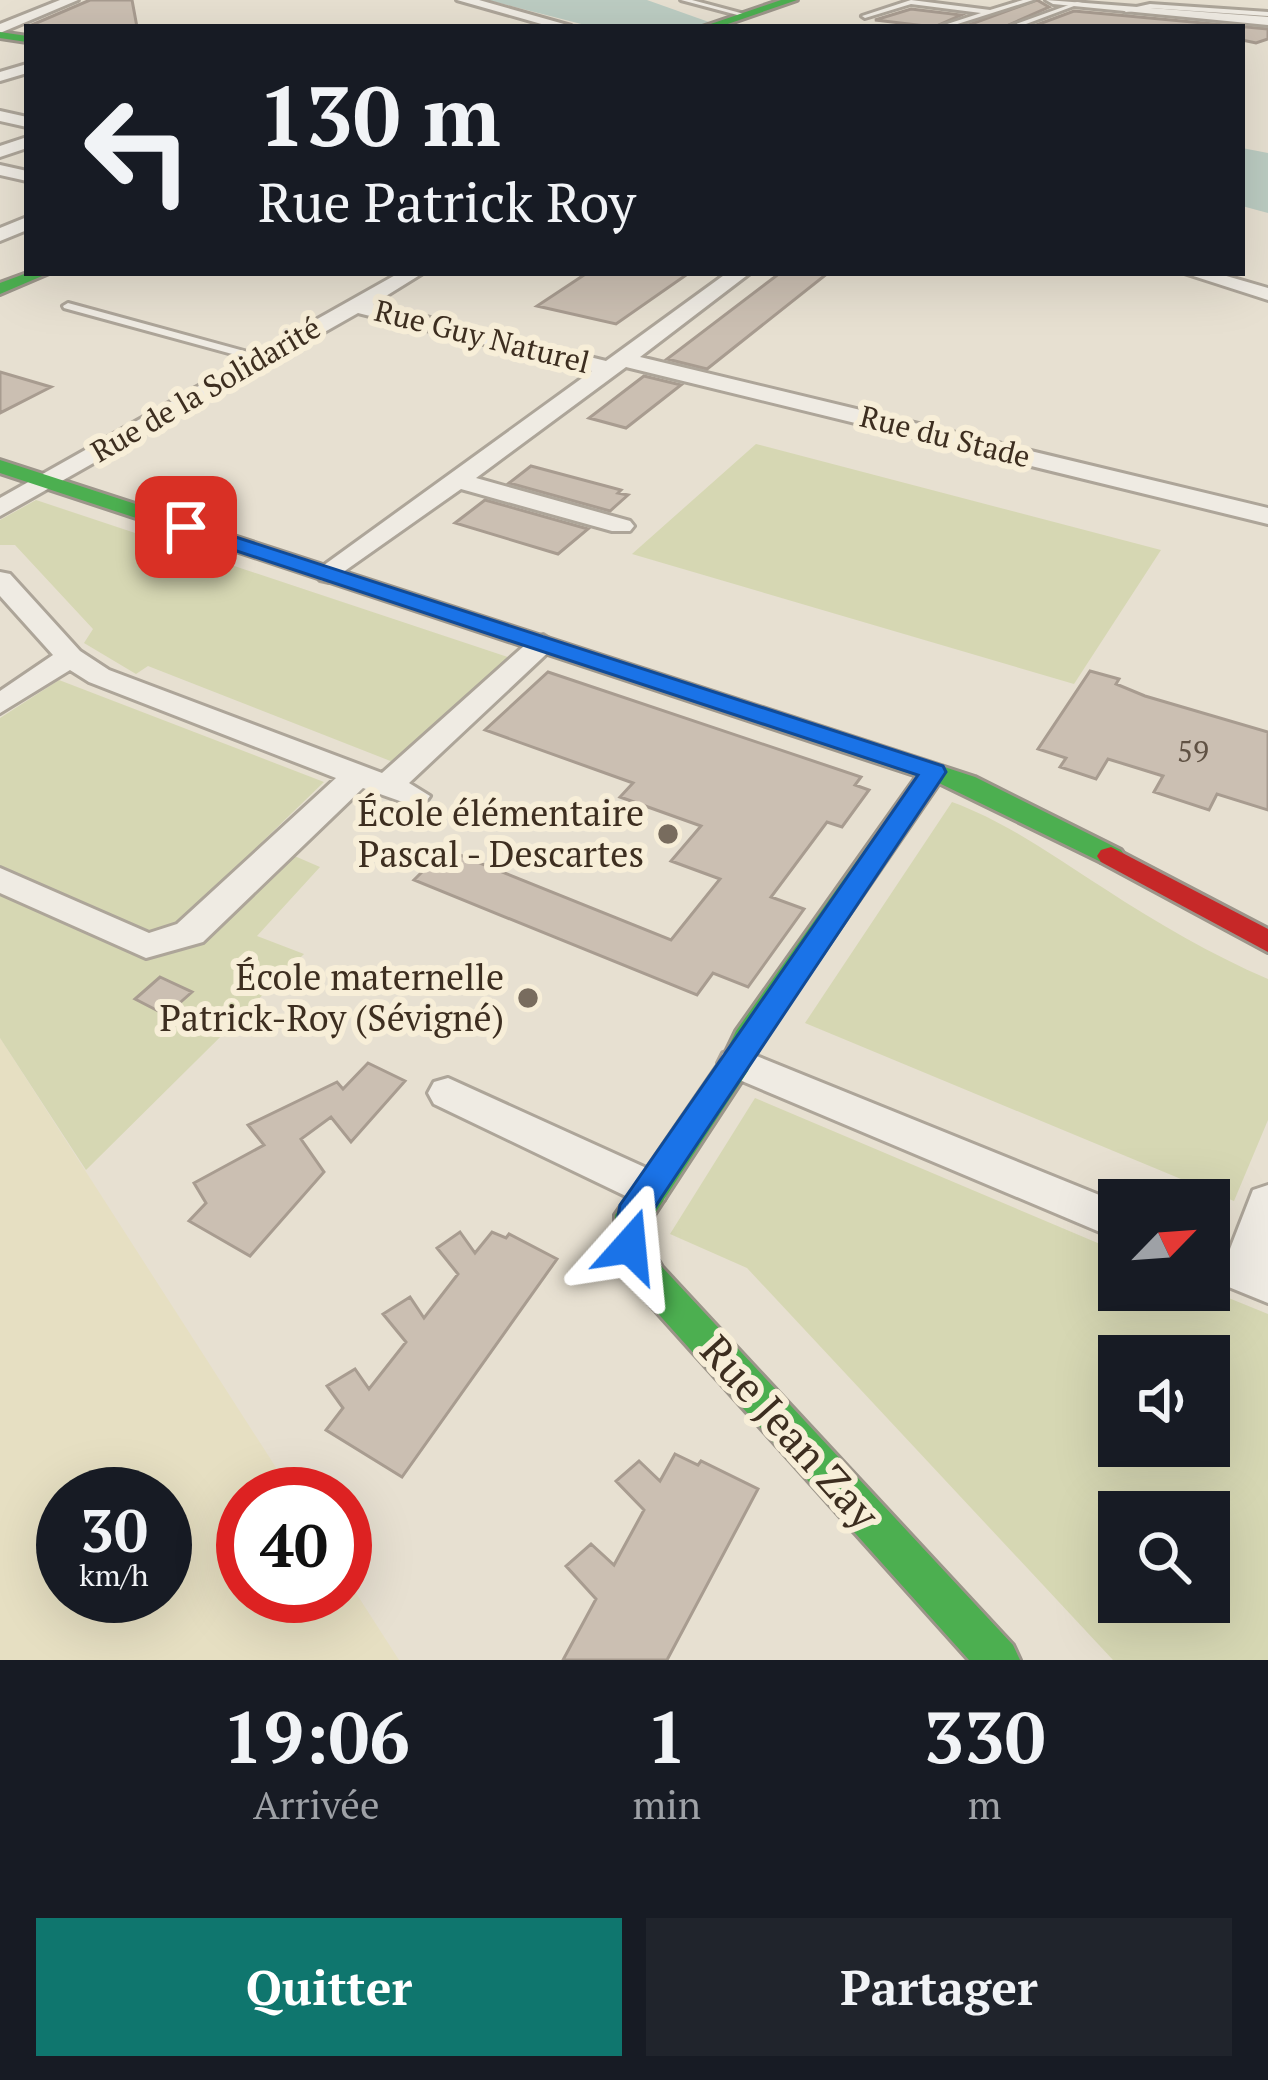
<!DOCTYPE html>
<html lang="fr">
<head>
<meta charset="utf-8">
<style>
	body { margin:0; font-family:"PT Serif",serif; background:#20242c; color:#f1f3f6; height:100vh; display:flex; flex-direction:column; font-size:45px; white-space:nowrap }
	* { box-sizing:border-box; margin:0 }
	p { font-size:39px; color:#9ea1a6 }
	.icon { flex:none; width:66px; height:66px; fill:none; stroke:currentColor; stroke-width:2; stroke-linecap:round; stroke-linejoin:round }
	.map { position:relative; height:1660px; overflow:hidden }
	.drawer { display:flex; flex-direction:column; background:#171b24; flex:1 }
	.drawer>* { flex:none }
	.banner { position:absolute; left:24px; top:24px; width:1221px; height:252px; border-radius:0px; box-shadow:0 12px 48px #0002; background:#171b24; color:#f1f3f6; overflow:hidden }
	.needle { width:78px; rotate:65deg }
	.tools { position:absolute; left:1098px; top:1179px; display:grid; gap:24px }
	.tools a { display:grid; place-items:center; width:132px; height:132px; border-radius:0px; background:#171b24; box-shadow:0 12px 48px #0002; font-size:60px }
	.speed { position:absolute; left:36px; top:1467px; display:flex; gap:24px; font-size:60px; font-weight:700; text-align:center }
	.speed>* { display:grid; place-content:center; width:156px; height:156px; border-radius:50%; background:#171b24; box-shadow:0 12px 48px #0002; line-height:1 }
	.speed small { font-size:30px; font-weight:400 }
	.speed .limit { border:18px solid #d22; background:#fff; color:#111 }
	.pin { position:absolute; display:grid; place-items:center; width:102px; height:102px; color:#fff; margin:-51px; border-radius:24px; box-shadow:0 6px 18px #0006 }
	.me { position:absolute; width:132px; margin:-66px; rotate:18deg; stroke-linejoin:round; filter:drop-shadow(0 0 9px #0008) }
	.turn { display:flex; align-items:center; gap:42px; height:252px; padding:0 36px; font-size:54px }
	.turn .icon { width:156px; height:156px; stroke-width:2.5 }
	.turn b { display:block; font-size:84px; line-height:102px }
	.eta { display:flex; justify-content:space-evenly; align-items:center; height:204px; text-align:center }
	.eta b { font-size:72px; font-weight:800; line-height:84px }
	.action { display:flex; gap:24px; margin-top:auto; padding:24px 36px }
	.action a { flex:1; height:138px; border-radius:0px; background:#0f766e; color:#fff; font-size:48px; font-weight:800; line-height:138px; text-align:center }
	.action a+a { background:#20242c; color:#f1f3f6 }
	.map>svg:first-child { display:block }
	.farmland { fill:#e6dfc2; fill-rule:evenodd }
	.green { fill:#d6d7b3; fill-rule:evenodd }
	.water { fill:#bcccc2 }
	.building { fill:#cbbfb2; stroke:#a89c90; stroke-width:3 }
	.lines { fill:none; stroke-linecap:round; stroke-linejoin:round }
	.lane-casing { stroke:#ada599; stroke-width:6 }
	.street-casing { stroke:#ada599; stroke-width:6 }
	.fast-casing { stroke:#9c958a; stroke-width:6 }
	.jam-casing { stroke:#9c958a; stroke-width:6 }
	.lane { fill:#efebe3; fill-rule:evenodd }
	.street { fill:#efebe3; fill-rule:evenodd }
	.fast { fill:#4caf50; fill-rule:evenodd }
	.jam { fill:#c62828; fill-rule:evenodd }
	.route { fill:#1a73e8; stroke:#114b97; stroke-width:3 }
	.poi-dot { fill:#786c5e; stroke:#f7eed8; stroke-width:4.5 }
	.labels { text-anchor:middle; stroke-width:12; stroke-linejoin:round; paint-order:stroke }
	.far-street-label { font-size:30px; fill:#3d2e20; stroke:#f7eed8 }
	.number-label { font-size:30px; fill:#605244 }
	.poi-label { font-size:36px; fill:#3d2e20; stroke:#f7eed8; text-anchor:end }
	.near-street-label { font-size:42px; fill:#3d2e20; stroke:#f7eed8 }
</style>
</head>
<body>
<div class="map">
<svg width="1268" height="1660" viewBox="0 0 1268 1660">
	<rect width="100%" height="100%" fill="#e7e0d1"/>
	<path class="farmland" d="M 0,1038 L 293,1494 L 243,1494 L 243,1596 L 345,1596 L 345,1576 L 399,1660 L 0,1660 ZM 63,1494 L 165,1494 L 165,1596 L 63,1596 Z"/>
	<path class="green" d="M 756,444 L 1161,550 L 1074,684 L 632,554 Z
		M 36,500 L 514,659 L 393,762 L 148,666 L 136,674 L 84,643 L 93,629 L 15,545 L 0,545 L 0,520 Z
		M 59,680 L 324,782 L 262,842 L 320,867 L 257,936 L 304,954 L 86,1170 L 0,1038 L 0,718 Z
		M 952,802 C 1009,823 1054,857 1105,889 C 1157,923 1212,955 1268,979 L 1268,1120 L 1234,1201 L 805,1023 Z
		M 755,1098 L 1119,1252 L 1119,1290 L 1209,1290 L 1268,1314 L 1268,1660 L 1113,1660 L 747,1268 L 670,1234 ZM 1119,1356 L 1209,1356 L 1209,1446 L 1119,1446 ZM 1119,1512 L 1209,1512 L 1209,1602 L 1119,1602 Z"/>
	<path class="water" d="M 488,0 L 647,0 L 723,27 L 593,27 Z
		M 1242,148 L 1268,153 L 1268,213 L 1242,206 Z"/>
	<path class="building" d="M 90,0 L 132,0 L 137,27 L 27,27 Z
		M 1037,0 L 1049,7 L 1004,27 L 963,27 Z
		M 911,9 L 961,15 L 934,27 L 875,20 Z
		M 1074,11 L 1268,29 L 1268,39 L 1256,43 L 1242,40 L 1242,27 L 1031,27 Z
		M 587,273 L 689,273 L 616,324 L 537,306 Z
		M 780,273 L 828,273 L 707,369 L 667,359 Z
		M 0,372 L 51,387 L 0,413 Z
		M 644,376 L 681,385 L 626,428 L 589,418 Z
		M 531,466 L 621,490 L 618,493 L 628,495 L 610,511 L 509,483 Z
		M 485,500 L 588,529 L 558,554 L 455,523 Z
		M 1090,671 L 1119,679 L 1116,684 L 1145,696 L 1268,732 L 1268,810 L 1217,794 L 1209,810 L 1154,792 L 1163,776 L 1108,759 L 1096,779 L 1060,767 L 1066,758 L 1038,749 Z
		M 548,672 L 861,777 L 855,785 L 869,790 L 842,827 L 827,822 L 771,897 L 804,909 L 748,987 L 713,973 L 697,995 L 414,880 L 445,849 L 671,940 L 720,879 L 671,861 L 701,826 L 620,797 L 633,783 L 485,730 Z
		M 160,977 L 192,992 L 166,1015 L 135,999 Z
		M 368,1063 L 405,1081 L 351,1142 L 331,1117 L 301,1139 L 324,1172 L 250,1256 L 189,1221 L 206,1203 L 194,1183 L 264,1145 L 248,1125 L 337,1082 L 343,1089 Z
		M 460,1232 L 475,1253 L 492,1232 L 506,1238 L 509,1234 L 557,1259 L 402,1477 L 326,1430 L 343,1408 L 327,1386 L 355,1369 L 369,1389 L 406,1342 L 383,1314 L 410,1297 L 424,1318 L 458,1274 L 437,1248 Z
		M 675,1454 L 698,1465 L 701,1461 L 758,1489 L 667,1660 L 563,1660 L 596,1599 L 566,1566 L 591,1544 L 614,1565 L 644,1510 L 616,1481 L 639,1461 L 660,1481 Z"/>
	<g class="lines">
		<defs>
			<path id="lane" d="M 681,0 L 692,0 L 748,15 L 745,17 Z
				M 911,0 L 990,10 L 1023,0 L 1033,0 L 948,27 L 938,27 L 981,13 L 911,4 L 865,18 L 862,16 Z
				M 1077,2 L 1082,3 L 1018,27 L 1008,27 Z
				M 1150,4 L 1268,12 L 1268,16 L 1150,8 L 1126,12 L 1123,10 Z
				M 68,303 L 266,357 L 267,359 L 258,361 L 64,308 L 63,306 Z"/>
			<path id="street" d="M 60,0 L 78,0 L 0,33 L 0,24 Z
				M 457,0 L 479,0 L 571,26 L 552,27 Z
				M 1046,0 L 1268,17 L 1268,25 L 1053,4 Z
				M 27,64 L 27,73 L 0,81 L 0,72 Z
				M 0,111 L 27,117 L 27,127 L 0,121 Z
				M 27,137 L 27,148 L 0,157 L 0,146 Z
				M 0,165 L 27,171 L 27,181 L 0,175 Z
				M 27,217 L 27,230 L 0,241 L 0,228 Z
				M 399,273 L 423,273 L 373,304 L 606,361 L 727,273 L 750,273 L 640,357 L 1268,508 L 1268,524 L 626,367 L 476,478 L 630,521 L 634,526 L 630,531 L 612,531 L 461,489 L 329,582 L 320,580 L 316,574 L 320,568 L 592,371 L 358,313 L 0,516 L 0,498 Z
				M 1184,273 L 1216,273 L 1268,288 L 1268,300 Z
				M 0,572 L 10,574 L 80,651 L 109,670 L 382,773 L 533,638 L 543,635 L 557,644 L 409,783 L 430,796 L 425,803 L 414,806 L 363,788 L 203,942 L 146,958 L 0,893 L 0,868 L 149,933 L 177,924 L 336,778 L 89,682 L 70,670 L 0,713 L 0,691 L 53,655 L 0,596 Z
				M 737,1048 L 1119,1203 L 1119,1240 L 723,1073 L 718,1063 L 723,1053 Z
				M 448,1078 L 664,1176 L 670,1188 L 664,1200 L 649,1205 L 634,1200 L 434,1104 L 428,1093 L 434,1082 Z
				M 1268,1185 L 1268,1303 L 1209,1279 L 1209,1242 L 1230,1249 L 1253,1190 Z"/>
			<path id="fast" d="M 781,0 L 797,0 L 719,27 L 702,27 Z
				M 0,32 L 27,36 L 27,42 L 0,38 Z
				M 27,273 L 49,273 L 0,294 L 0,283 Z
				M 0,460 L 975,777 L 1121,850 L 1125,856 L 1121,862 L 1101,862 L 939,783 L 761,1043 L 748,1071 L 648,1224 L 651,1248 L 662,1267 L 1013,1645 L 1020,1660 L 969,1660 L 636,1289 L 616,1248 L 615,1215 L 723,1058 L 736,1031 L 917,776 L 0,473 Z"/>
			<path id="jam" d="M 1111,847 L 1268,929 L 1268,952 L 1101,862 L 1097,856 L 1101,850 Z"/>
		</defs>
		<use href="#lane" class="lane-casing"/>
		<use href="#street" class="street-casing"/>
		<use href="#fast" class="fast-casing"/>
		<use href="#jam" class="jam-casing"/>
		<use href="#lane" class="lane"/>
		<use href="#street" class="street"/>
		<use href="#fast" class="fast"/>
		<use href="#jam" class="jam"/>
	</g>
	<path class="route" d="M 186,521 L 943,766 L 946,772 L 661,1198 L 649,1217 L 642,1256 L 630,1261 L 617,1256 L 612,1246 L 620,1205 L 918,775 L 179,532 L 176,527 Z"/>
	<g class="poi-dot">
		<circle cx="668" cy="834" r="12"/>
		<circle cx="528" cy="998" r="12"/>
	</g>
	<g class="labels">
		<g class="far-street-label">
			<text transform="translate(482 337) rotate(14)" y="10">Rue Guy Naturel</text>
			<text transform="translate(206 390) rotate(-30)" y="10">Rue de la Solidarité</text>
			<text transform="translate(945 437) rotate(14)" y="10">Rue du Stade</text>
		</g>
		<g class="number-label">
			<text x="1193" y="762">59</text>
		</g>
		<g class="poi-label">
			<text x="644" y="826">École élémentaire<tspan x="644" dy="41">Pascal - Descartes</tspan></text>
			<text x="504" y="990">École maternelle<tspan x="504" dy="41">Patrick-Roy (Sévigné)</tspan></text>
		</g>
		<g class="near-street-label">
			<text transform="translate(790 1432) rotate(48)" y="15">Rue Jean Zay</text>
		</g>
	</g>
</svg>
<div class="tools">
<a><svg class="needle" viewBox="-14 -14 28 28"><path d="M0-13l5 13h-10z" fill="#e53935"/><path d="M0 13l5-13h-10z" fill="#9ea1a6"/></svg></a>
<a><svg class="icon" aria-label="sound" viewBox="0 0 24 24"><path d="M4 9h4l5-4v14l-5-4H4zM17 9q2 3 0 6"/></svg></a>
<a><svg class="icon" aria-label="search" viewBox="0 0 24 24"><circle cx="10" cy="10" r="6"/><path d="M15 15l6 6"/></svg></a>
</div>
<div class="speed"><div>30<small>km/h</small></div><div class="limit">40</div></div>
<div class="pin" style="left:186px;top:527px;background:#d93025"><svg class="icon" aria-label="arrive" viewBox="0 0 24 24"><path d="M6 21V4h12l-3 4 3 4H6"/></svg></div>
<svg class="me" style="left:630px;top:1246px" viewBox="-20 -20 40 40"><path d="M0-17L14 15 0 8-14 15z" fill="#1a73e8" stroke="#fff" stroke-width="4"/></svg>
<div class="banner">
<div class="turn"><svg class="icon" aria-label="left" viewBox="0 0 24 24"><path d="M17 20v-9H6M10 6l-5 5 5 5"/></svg><div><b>130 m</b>Rue Patrick Roy</div></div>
</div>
</div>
<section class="drawer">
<div class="eta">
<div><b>19:06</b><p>Arrivée</p></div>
<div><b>1</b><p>min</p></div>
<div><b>330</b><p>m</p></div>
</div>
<div class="action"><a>Quitter</a><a>Partager</a></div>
</section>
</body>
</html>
